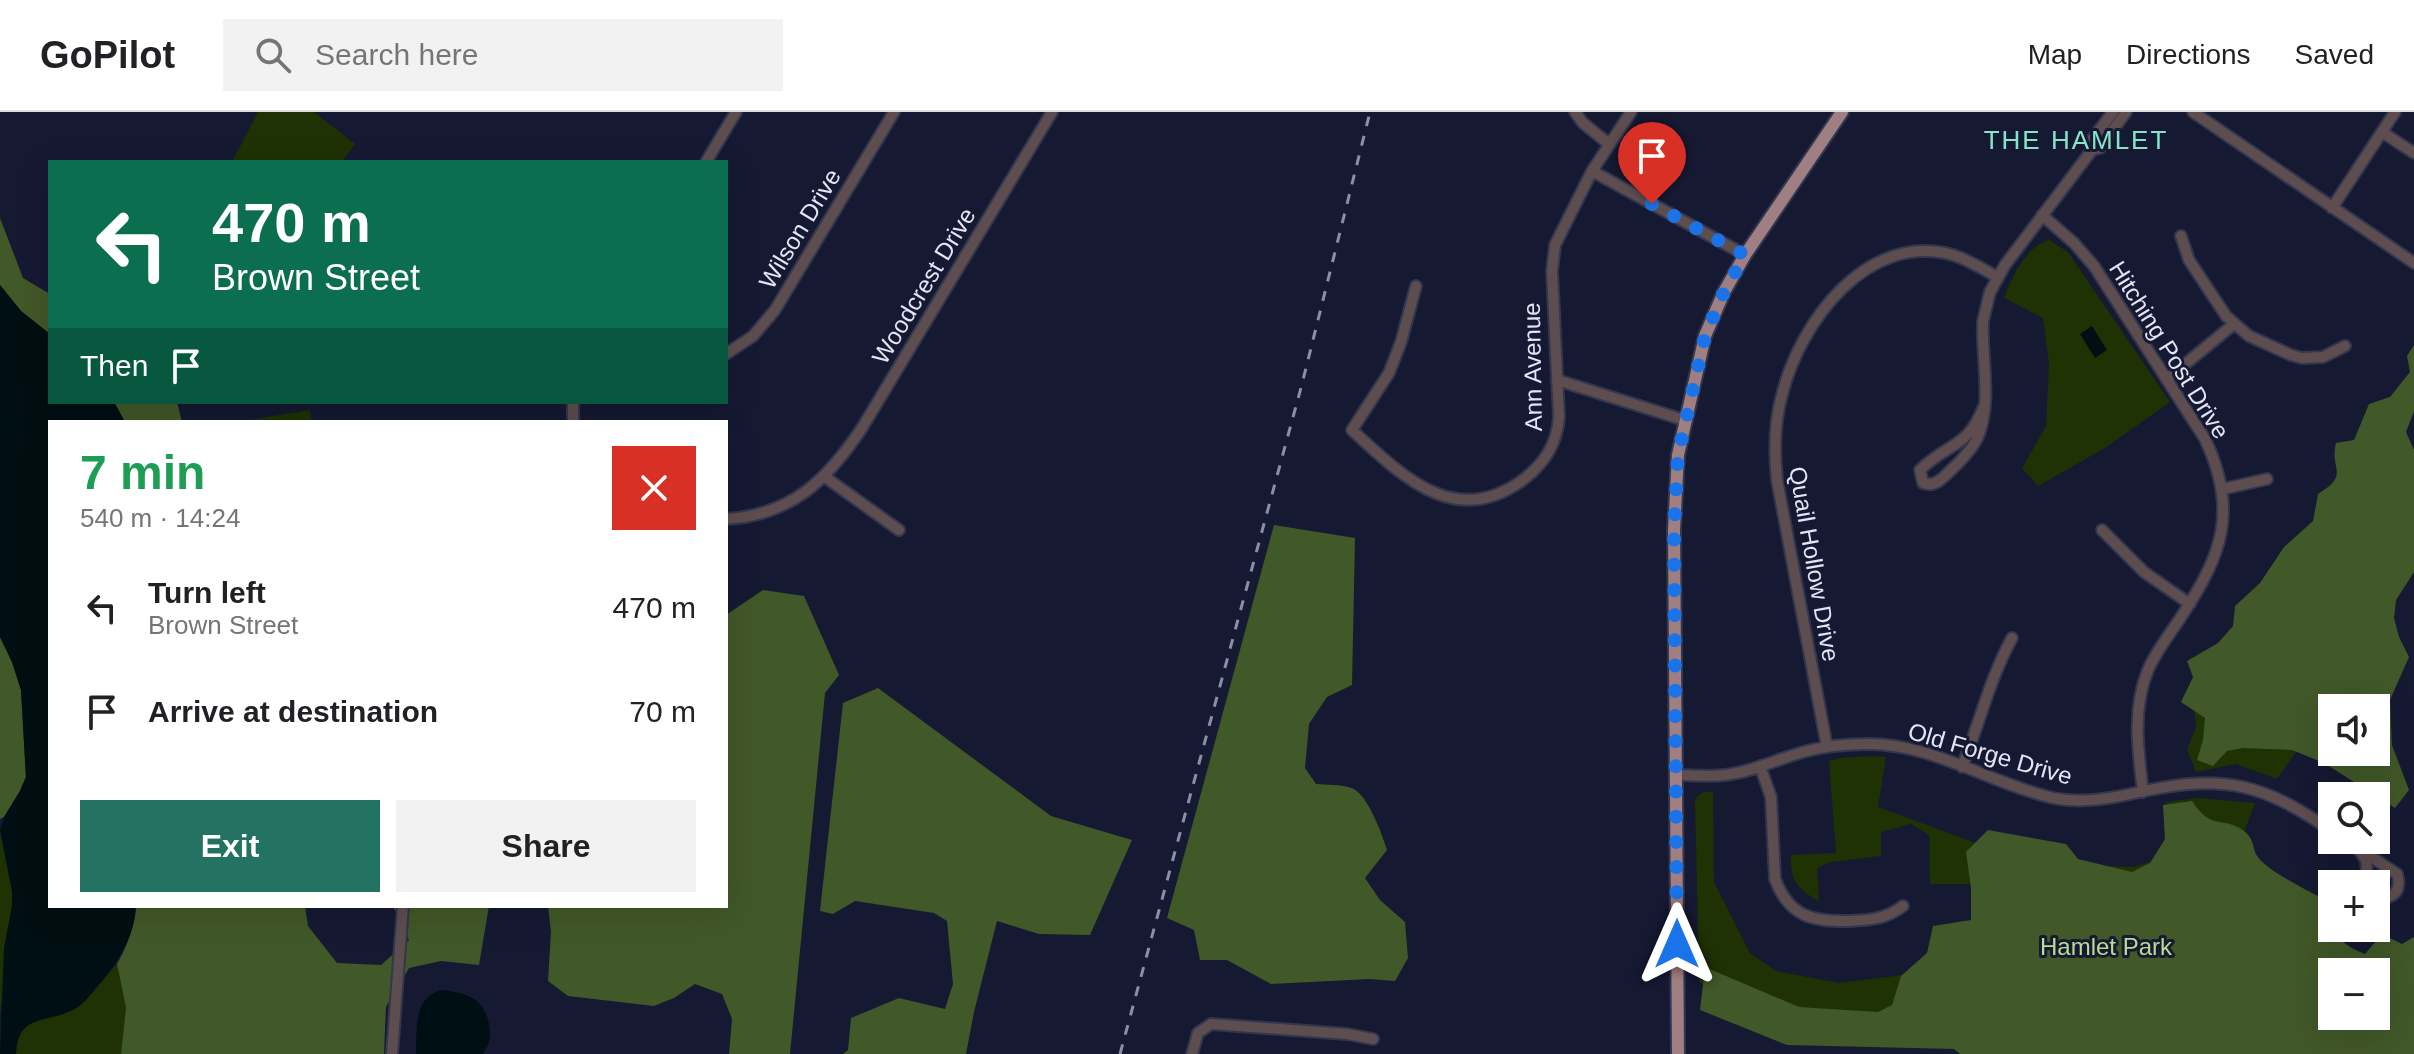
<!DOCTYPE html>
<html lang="en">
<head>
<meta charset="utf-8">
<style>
	body { margin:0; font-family:Arial,sans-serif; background:#f2f2f2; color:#202124; height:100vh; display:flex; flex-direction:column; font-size:30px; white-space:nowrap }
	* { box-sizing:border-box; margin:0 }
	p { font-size:26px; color:#757577 }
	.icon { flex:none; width:44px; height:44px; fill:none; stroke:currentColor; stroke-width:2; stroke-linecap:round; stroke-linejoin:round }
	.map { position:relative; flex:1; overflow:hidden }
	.panel { position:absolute; left:48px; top:308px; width:680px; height:488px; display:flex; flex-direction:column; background:#fff; border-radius:0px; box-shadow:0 8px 32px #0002 }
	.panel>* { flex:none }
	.hud { position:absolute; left:48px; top:48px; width:680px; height:244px; border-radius:0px; box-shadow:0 8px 32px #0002; background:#0b6e4f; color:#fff; overflow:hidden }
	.buttons { position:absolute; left:2318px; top:582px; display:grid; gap:16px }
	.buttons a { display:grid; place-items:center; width:72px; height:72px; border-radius:0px; background:#fff; box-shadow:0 8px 32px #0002; font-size:40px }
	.pin { position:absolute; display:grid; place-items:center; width:68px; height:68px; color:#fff; margin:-82px -34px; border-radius:50% 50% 50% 0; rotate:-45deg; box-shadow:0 0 8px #0007 }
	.pin .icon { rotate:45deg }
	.me { position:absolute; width:88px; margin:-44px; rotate:0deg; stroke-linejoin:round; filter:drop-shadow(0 0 6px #0008) }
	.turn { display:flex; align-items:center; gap:28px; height:168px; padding:0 32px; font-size:36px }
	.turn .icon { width:104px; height:104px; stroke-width:2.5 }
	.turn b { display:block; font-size:56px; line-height:68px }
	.then { display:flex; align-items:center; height:76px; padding:0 32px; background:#0003; gap:16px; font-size:30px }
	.round { display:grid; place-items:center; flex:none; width:84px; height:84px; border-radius:0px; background:#f2f2f2 }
	.summary { display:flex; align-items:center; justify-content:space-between; height:136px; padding:0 32px }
	h1 { font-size:48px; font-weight:700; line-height:60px; color:#1e9e55 }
	.action { display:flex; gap:16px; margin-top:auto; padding:16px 32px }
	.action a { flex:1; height:92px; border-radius:0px; background:#237262; color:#fff; font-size:32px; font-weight:700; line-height:92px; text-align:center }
	.action a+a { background:#f2f2f2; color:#202124 }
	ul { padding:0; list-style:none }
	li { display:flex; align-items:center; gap:24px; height:104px; padding:0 32px }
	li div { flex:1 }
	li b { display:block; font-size:30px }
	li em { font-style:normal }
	header { display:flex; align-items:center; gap:48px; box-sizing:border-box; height:112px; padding:0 40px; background:#fff; border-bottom:2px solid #e0e0e0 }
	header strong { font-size:38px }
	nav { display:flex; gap:44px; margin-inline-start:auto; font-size:28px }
	.search { width:560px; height:72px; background:#f2f2f2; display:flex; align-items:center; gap:20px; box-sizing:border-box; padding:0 28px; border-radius:0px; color:#757577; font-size:30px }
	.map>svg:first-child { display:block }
	.green { fill:#1e3203 }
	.forest { fill:#415828; fill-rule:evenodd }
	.water { fill:#000f13 }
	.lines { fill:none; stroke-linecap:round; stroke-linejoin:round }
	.minor-casing { stroke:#32364e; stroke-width:14 }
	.major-casing { stroke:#32364e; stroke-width:16 }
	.minor { stroke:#5d4d4f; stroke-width:10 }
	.major { stroke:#a07f82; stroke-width:12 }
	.rail { stroke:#8b8fa4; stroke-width:3; stroke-dasharray:10 10; stroke-linecap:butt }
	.route { stroke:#1a73e8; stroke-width:14; stroke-dasharray:0 25.2 }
	.labels { text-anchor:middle; stroke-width:6; stroke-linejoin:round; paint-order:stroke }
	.street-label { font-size:24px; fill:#e1e5f7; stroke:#151932 }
	.park-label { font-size:24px; fill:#b6dd91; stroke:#151932 }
	.neighbourhood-label { font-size:26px; letter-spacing:2px; fill:#86e5c8; stroke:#151932 }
</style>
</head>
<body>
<header>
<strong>GoPilot</strong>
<div class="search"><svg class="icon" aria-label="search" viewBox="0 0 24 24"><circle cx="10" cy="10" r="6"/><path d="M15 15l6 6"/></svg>Search here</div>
<nav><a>Map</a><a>Directions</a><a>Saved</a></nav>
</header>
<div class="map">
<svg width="2414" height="942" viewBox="0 0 2414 942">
	<rect width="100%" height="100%" fill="#151932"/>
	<path class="green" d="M 258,0 L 314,0 L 355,32 L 342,50 L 232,50 Z
		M 2049,128 L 2068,140 L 2170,290 L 2105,336 L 2038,374 L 2022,356 L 2046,314 L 2049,251 L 2043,206 L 2004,186 C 2011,166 2027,133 2049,128 Z
		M 310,298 L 312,310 L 237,310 Z
		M 2193,585 L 2314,614 L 2277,667 L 2236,652 L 2196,660 L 2187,637 L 2196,615 Z
		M 1873,644 L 1886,645 L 1878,695 L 1995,738 L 2071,753 L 2134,755 L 2172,743 L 2166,690 L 2199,686 L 2255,691 L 2236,742 L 2319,825 L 2376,860 L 2332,860 L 2332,904 L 1892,922 L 1748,897 L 1699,870 L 1695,687 L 1702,681 L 1713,679 L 1714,770 L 1750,841 L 1776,859 L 1839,871 L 1919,861 L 1984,812 L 1975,772 L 1930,772 L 1929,723 L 1911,712 L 1881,720 L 1881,744 L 1831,750 L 1817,756 L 1819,790 C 1797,776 1790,769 1791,743 L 1836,741 L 1829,649 L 1840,646 Z
		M 0,719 L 12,779 L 12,794 L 4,837 L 4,866 L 0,904 Z
		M 117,852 L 126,896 L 121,942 L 16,942 L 18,924 L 29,912 L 74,897 L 86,888 Z"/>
	<path class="forest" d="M 0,106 L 23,166 L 50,182 L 50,222 L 21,199 L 0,173 Z
		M 2414,233 L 2414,299 L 2406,320 L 2414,338 L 2414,460 L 2396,488 L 2394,506 L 2399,525 L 2409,545 L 2390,588 L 2392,633 L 2409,678 L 2395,696 L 2324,651 L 2292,638 L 2243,636 L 2227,639 L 2213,654 L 2197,648 L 2203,628 L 2205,606 L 2181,590 L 2193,565 L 2187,549 L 2218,531 L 2233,514 L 2235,494 L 2260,471 L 2284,435 L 2313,409 L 2318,382 C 2351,362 2329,358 2336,331 L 2354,328 L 2369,292 L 2390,285 L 2410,260 L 2407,244 ZM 2332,596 L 2376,596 L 2376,640 L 2332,640 Z
		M 114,290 L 177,290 L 182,310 L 125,310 Z
		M 1274,413 L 1355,426 L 1352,573 L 1327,585 L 1309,612 L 1305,656 L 1316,672 C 1326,673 1344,672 1354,677 C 1369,686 1382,722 1387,738 L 1365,766 L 1380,788 L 1405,810 L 1408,846 L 1395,869 L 1370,867 L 1271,872 L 1227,848 L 1200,848 L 1194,818 L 1167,806 Z
		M 763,478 L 804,484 L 839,563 L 825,581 L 790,942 L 729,942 L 732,907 L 722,882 L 695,872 L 674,886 L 654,894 L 568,884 L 548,869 L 551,820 L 548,794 L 726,794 L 726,503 Z
		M 0,525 L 12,550 L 21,578 L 26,665 L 20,679 L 4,705 L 0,707 Z
		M 878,576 L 1051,704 L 1132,728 L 1090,823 L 1039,822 L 997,809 L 974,900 L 966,942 L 843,942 L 848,938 L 851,906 L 899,886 L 945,897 L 953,872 L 947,809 L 934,801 L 855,789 L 833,802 L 820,799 L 843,591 Z
		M 2192,689 C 2212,720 2223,703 2244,719 C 2256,729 2251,735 2258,745 C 2266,758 2312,781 2327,789 C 2334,818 2334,830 2365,842 L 2382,822 L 2402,832 L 2414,825 L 2414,942 L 1960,942 L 1954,937 L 1787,933 L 1700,898 L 1705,855 L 1799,895 L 1878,900 L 1892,893 L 1901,864 L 1927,841 L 1933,814 L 1971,808 L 1971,776 L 1966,740 L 1988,718 L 2066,732 L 2078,747 L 2132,760 L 2150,751 L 2165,727 L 2163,693 ZM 2332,860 L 2376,860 L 2376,904 L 2332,904 Z
		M 136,794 L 305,794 L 308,814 L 337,851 L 381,853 L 409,828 L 393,794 L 489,794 L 479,853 L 441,849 L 409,856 L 386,895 L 384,942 L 121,942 L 126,896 L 117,852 C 127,834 135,814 136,794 Z"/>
	<path class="water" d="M 0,173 L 21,199 L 50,222 L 50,290 L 114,290 L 125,310 L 50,310 L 50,794 L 136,794 C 134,827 117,852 96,876 C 89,884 83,893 73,898 C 45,912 18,901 16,942 L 0,942 L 4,837 L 12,794 L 12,779 L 0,718 L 4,705 L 20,679 L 26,665 L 21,578 L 12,550 L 0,525 Z
		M 2092,214 L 2107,238 L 2095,246 L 2080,222 Z
		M 441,878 C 466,881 483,885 489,912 C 491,924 490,933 482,942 L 416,942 C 417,917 413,886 441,878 Z"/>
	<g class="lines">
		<defs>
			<path id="minor" d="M 1575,0 L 1583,11 L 1609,32
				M 2193,0 L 2414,151
				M 2382,20 L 2414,41
				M 2092,38 L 2091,29 L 2113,0
				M 706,50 L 736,0
				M 1592,59 L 1745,143
				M 2332,96 L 2395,0
				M 2042,103 L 2074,131 L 2094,154 L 2205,327 C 2239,399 2222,443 2181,505 C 2170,522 2156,539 2148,558 C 2132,597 2138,639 2143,680
				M 2181,124 L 2189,148 L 2226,204 L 2249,224 L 2291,243 L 2302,246 L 2323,245 L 2345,234
				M 1416,174 L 1401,230 L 1389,261 L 1352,318 C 1401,363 1455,419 1524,367 C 1545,351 1557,332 1559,305 L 1552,159 L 1555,133 L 1592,59 L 1631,0
				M 726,242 L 753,224 L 775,198 L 894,0
				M 2167,267 L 2234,212
				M 1557,268 L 1684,308
				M 1984,294 C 1968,337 1948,330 1920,358 L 1923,371 C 1934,375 1941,368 1949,360 C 1960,350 1970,340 1977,327 C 1993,292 1981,246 1983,209 L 1990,180 L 2005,153 L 2092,38 L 2100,36 L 2126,0
				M 573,310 L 573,290
				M 825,365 L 899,418
				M 2223,377 L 2267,367
				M 726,407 C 792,403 827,368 862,316 L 1052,0
				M 2102,418 L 2144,460 L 2190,492
				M 1827,635 L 1777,368 C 1774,339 1774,311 1782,283 C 1800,210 1867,119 1953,143 C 1969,148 1983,157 1997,165
				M 1760,654 L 1771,685 L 1775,767 C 1789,805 1813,810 1850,809 C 1870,808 1886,807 1903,794
				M 1962,655 C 1979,613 1990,566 2012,526
				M 1676,663 C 1692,663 1709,665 1725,663 C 1753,660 1779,646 1807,639 C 1826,634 1847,632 1867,632 C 1932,631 1991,672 2053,686 C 2083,692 2114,686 2144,679 C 2226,662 2263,672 2332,719
				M 2346,728 L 2397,762 C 2402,779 2393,789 2376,783
				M 2359,738 L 2366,748 L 2368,772
				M 392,942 L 403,794
				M 1192,942 L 1198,921 L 1211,912 L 1347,922 L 1373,927"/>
			<path id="major" d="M 1678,942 L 1674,418 L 1678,343 L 1705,224 L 1724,180 L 1745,143 L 1842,0"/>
		</defs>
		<use href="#minor" class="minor-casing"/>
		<use href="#major" class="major-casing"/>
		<use href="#minor" class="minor"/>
		<use href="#major" class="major"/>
		<path class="rail" d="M 1120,942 L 1302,272 L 1370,0"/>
	</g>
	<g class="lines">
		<path class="route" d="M 1652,92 L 1745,143 L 1724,180 L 1705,224 L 1678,343 L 1674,418 L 1677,832"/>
	</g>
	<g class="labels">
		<g class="street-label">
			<text transform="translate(800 117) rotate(-59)" y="8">Wilson Drive</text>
			<text transform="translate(924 174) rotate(-59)" y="8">Woodcrest Drive</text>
			<text transform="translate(2169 238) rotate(58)" y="8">Hitching Post Drive</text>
			<text transform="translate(1533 255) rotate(-91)" y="8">Ann Avenue</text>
			<text transform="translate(1814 452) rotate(80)" y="8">Quail Hollow Drive</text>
			<text transform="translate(1990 642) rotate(16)" y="8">Old Forge Drive</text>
		</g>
		<g class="park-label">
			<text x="2106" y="843">Hamlet Park</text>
		</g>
		<g class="neighbourhood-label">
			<text x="2076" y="37">THE HAMLET</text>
		</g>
	</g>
</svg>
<div class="buttons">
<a><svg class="icon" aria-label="sound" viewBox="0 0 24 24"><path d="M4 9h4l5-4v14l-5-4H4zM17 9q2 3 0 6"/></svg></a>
<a><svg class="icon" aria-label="search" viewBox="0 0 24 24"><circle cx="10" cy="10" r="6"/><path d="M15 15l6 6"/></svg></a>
<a>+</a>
<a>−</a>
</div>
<div class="pin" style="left:1652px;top:92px;background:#d93025"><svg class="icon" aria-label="arrive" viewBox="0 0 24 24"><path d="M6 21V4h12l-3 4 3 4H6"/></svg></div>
<svg class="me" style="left:1677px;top:832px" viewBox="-20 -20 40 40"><path d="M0-17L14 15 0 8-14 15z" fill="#1a73e8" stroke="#fff" stroke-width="4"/></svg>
<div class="hud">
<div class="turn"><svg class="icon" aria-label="left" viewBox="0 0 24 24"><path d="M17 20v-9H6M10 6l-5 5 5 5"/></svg><div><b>470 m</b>Brown Street</div></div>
<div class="then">Then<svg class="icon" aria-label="arrive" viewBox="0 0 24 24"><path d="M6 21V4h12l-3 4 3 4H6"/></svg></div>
</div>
<section class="panel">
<div class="summary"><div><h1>7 min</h1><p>540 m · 14:24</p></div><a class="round" style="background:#d93025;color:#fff"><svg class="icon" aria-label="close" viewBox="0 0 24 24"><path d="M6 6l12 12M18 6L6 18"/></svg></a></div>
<ul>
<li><svg class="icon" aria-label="left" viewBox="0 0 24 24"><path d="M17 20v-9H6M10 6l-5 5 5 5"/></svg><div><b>Turn left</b><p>Brown Street</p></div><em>470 m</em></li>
<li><svg class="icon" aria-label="arrive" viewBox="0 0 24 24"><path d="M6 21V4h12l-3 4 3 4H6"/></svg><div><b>Arrive at destination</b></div><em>70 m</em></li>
</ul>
<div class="action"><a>Exit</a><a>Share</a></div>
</section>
</div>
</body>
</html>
